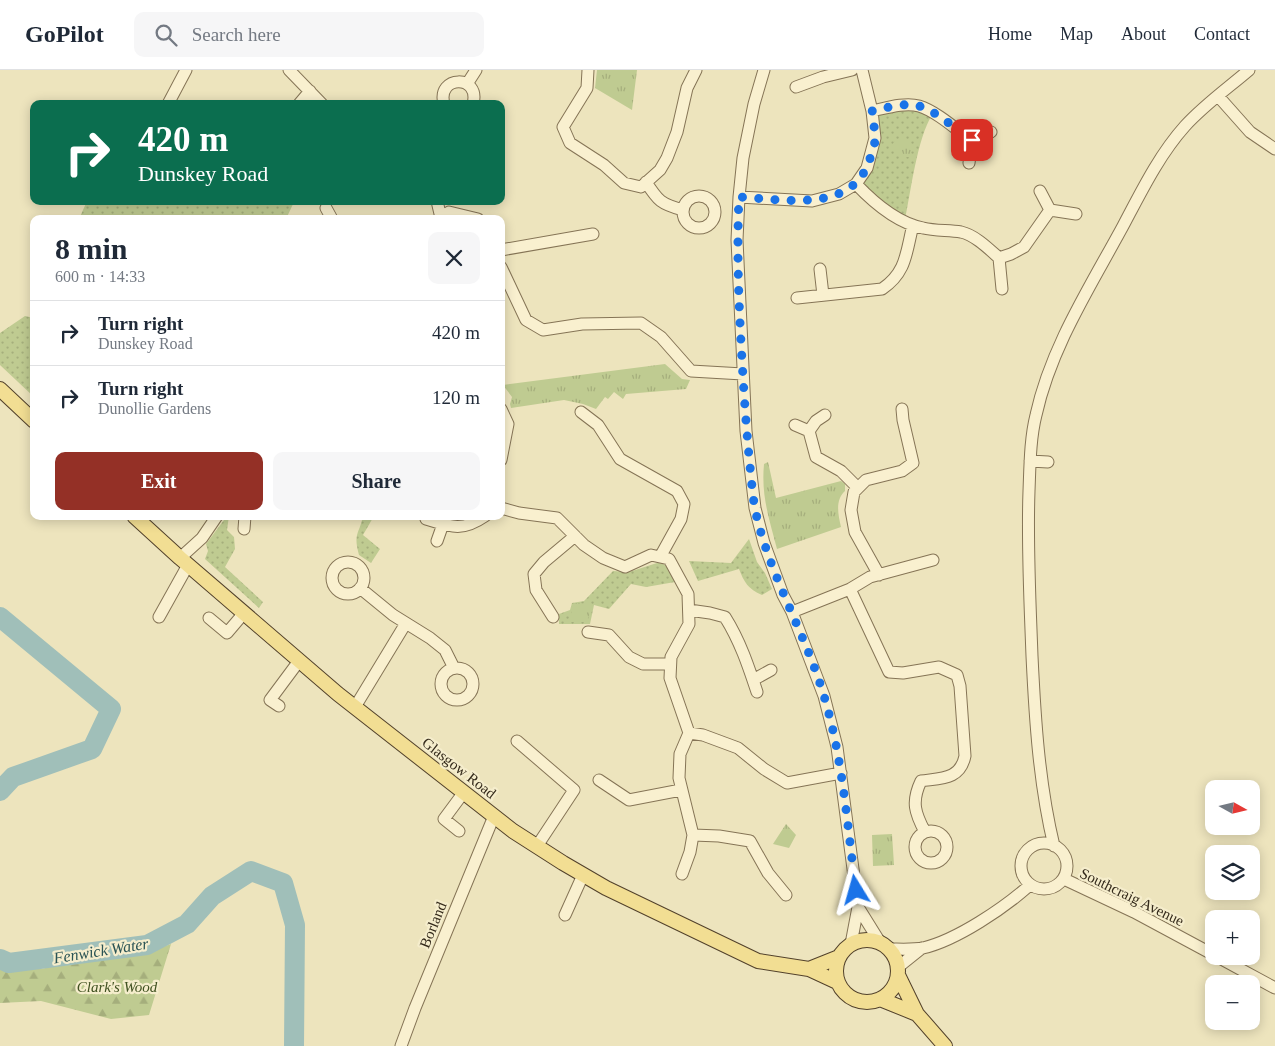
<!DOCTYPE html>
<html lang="en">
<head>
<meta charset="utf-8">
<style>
	body { margin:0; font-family:"Times New Roman",serif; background:#f6f6f7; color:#1f2937; height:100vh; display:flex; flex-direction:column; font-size:19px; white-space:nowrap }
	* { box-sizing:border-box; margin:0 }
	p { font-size:16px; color:#747a83 }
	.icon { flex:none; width:28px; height:28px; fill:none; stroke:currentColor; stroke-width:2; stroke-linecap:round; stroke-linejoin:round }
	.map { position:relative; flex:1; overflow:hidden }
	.drawer { position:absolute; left:30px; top:145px; width:475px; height:305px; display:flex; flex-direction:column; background:#fff; border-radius:10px; box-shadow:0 2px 12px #0003 }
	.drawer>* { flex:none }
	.hud { position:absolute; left:30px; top:30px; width:475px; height:105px; border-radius:10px; box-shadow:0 2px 12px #0003; background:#0b6e4f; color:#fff; overflow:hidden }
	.needle { width:32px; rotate:98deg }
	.buttons { position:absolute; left:1205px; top:710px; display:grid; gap:10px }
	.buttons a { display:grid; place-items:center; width:55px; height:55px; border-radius:10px; background:#fff; box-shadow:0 2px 12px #0003; font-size:25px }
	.pin { position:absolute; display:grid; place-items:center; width:42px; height:42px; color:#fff; margin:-21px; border-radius:10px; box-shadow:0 2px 8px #0006 }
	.me { position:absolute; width:55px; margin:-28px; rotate:352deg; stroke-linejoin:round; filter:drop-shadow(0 0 4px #0008) }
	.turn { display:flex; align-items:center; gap:18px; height:105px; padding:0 25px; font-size:22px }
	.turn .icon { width:65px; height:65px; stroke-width:2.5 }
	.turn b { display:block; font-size:35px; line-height:42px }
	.round { display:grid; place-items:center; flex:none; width:52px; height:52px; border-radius:10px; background:#f6f6f7 }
	.overview { display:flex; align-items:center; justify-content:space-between; height:85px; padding:0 25px }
	h1 { font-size:30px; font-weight:600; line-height:38px }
	.button { display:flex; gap:10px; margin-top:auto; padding:10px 25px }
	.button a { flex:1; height:58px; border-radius:10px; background:#943026; color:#fff; font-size:20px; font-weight:600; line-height:58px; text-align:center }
	.button a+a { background:#f6f6f7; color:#1f2937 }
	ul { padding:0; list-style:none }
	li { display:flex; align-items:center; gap:15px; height:65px; padding:0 25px; border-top:1px solid #e0e1e3 }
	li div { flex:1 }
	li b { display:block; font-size:19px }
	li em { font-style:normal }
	header { display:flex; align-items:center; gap:30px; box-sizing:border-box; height:70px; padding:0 25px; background:#fff; border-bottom:1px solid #e0e1e3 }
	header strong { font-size:24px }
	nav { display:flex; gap:28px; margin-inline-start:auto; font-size:18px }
	.search { width:350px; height:45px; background:#f6f6f7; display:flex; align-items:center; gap:12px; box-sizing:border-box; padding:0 18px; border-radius:10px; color:#747a83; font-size:19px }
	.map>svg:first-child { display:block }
	.grass { fill:url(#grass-dots) }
	.forest { fill:url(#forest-firs) }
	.park { fill:url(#park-tufts) }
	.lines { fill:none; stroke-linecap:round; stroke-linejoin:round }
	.river { stroke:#a0bfb9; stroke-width:20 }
	.minor-casing { stroke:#857456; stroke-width:13 }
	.major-casing { stroke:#52412b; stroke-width:16 }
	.minor { stroke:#f9f0cf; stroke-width:11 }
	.major { stroke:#f2de93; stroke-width:14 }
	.route { stroke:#1a73e8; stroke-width:9; stroke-dasharray:0 16.2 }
	.labels { text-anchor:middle; stroke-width:4.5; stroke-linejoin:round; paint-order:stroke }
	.street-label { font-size:15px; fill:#342a1b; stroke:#f5edcc }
	.park-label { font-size:15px; font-style:italic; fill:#405121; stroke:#f5edcc }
	.water-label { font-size:16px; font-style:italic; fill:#2a5354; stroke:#f5edcc }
</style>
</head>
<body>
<header>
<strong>GoPilot</strong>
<div class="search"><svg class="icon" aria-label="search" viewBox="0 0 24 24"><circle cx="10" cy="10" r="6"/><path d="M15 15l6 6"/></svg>Search here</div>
<nav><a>Home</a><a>Map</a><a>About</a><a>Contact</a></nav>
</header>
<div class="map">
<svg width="1275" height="976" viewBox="0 0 1275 976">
	<defs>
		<pattern id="grass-dots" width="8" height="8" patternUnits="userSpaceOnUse" patternTransform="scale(1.25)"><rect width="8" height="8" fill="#bfcb91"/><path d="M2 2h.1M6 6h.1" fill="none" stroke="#a5ae7c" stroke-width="1.8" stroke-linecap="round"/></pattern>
		<pattern id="forest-firs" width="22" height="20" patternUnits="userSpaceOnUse" patternTransform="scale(1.25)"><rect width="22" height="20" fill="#bfcb91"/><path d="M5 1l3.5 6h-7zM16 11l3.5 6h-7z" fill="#a5ae7c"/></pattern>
		<pattern id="park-tufts" width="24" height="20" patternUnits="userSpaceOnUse" patternTransform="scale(1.25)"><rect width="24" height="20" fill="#bfcb91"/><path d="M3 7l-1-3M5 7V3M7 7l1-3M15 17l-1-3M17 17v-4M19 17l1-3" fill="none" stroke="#a5ae7c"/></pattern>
	</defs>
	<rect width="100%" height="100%" fill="#ede4bd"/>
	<path class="grass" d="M 907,37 L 932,45 C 917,69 911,121 905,149 L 858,113 L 869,98 L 874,42 Z
		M 87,131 L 294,131 L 294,132 L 286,149 L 79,149 Z
		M 25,246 L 34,248 L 34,327 L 0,295 L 0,263 Z
		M 227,446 L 229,446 L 227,460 L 234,467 L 235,479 L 225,497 L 263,532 L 259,538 L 205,489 L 208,481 L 206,474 Z
		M 363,446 L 374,446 L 363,465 L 380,479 L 371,493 L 359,485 C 353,463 359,465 363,446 Z
		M 749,469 L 757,492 L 765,503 L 772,519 L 762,525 C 748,519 744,512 739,499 L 698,511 L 689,491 L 731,493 Z
		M 657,493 C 669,493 671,503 675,512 L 646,517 L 631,514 L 609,539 L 594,535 L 590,554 L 559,554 L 559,544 L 570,540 L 572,533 L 584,531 L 613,501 L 629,502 Z"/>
	<path class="forest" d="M 171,874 L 149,945 L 111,949 L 41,931 L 0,933 L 0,896 L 41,899 L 91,888 L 140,885 Z"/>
	<path class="park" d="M 597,0 L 637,0 L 632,40 L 595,18 Z
		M 901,68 L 906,69 L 911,72 L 911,82 L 909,87 L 901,87 L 892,75 L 895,71 Z
		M 665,294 L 682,309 L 690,310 L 686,319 L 626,324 L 623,329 L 614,322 L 608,329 L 605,327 L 596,339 L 583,334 L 564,330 L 511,338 L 510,334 L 512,327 L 503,315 Z
		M 768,392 L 776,428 L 841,411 L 845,414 L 845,421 C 835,430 838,444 841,457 L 777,479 C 769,448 761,426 764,394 Z
		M 574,533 L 592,534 L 587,552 L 569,552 Z
		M 786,754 L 796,765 L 789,778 L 773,774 Z
		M 892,764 L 894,795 L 873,796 L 872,765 Z"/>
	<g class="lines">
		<path class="river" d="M 0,547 L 111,639 L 92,679 L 13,707 L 0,721
			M 0,889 L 9,893 L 147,875 L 187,854 L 212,826 L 251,801 L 283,813 L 295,855 L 294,976"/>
		<defs>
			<path id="minor" d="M 289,0 L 322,34
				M 588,0 L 587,18 L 563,57 L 570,73 L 604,95 L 624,113 L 641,117 L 660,100 L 667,88 L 677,62 L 687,18 L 696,0
				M 764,0 L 754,34 L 743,88 L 739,127 L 737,170 L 746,361 L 755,438 L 764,473 L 783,525 L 792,542 L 824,626 L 837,677 L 858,837 L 851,874
				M 467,14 L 476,0
				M 796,17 L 823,7 L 852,0
				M 1218,26 L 1250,62 L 1275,79
				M 168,34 L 186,0
				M 299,34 L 310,21
				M 444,34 C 436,5 481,4 473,34
				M 872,41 C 886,38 905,32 919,36 C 936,41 957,60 972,71 L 991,62
				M 969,93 L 972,71
				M 646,112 C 658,131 661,134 683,140
				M 856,114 C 873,132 898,153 923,158 C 935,161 949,160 961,162 C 975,165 989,179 999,188 L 1002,219
				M683 142a16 16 0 1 1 32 0a16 16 0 1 1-32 0Z
				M 739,127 L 812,131 L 839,124 L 856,114 L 867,98 L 875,68 L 872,41 L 862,0
				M 437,131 L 441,148
				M 326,138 L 332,149
				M 1050,140 L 1076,144
				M 439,149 L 449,142 L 478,149
				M 501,180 L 593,164
				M 999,188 L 1011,184 L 1024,177 L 1050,140 L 1040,121
				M 501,197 L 526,250 L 543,260 L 582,254 L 641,253 L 661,267 L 691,301 L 743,304
				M 820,199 L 823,225
				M 797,228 L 882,219 C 907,202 906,182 913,155
				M 501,339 L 508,354 L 501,390
				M 581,342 L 598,355 L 620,389 L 677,421 L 684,434 L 681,449 L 660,487
				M 795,355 L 809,361 L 816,387 L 841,401 L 858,418
				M 809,361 L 816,351 L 825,345
				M 1030,391 L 1048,392
				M 501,438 L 519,443 L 557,448 L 584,475 L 603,488 L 625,497 L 651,485 L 669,489 L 688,524 L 689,554 L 671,587 L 670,608 L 689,663 L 703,665 L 738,678 L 764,699 L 787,713 L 841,703
				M 426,449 C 451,457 462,462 485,446
				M 244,459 L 245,446
				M 437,471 L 443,454
				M 180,488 L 202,468 L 217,446
				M332 508a16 16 0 1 1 32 0a16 16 0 1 1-32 0Z
				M 879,505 L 855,462 L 851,440 L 854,422 L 866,410 L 902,401 L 913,393 L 903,350 L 902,339
				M 360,518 L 393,545 L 430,568 L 445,580 L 454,598
				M 850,519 L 889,602 L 903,603 L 939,597 L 957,605 L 960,616 L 965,686 C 960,710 941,708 921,711 C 911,732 915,743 925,762
				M 689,540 L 710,543 L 725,547 C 740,571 748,595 757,622
				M 792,542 L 850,519 L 870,507 L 933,490
				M 159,547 L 188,495
				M 553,547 L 536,520 L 534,504 L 544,492 L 575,466
				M 209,548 L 227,563 L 244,543
				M 588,562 L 609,565 L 629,587 L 643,594 L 670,594
				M441 614a16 16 0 1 1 32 0a16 16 0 1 1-32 0Z
				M 753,610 L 771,600
				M 279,636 L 270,630 L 299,591
				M 355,637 L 406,553
				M 517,671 L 574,720 L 537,776
				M 599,710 L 629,730 L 681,720
				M915 777a16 16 0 1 1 32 0a16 16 0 1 1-32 0Z
				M 459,761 L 444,749 L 464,722
				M 693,765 L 719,766 L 750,771 L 768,803 L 786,825
				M1021 796a23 23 0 1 1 46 0a23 23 0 1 1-46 0Z
				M 1054,776 C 1039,714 1035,649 1032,586 C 1030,531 1027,476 1029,421 C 1030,396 1030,369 1036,345 C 1051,277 1090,217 1123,156 C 1141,122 1159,85 1185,56 C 1204,35 1228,18 1249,0
				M 682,804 L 690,782 L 693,765 L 679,708 L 680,684 L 689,663
				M 1064,809 L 1134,842 L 1214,885
				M 858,837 L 881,874
				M 565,845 L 583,805
				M 888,879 C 899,879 912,880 923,878 C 957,870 1004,838 1030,815
				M 1216,886 L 1275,918
				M 897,898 L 922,878
				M 401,976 L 415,938 L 494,746"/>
			<path id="major" d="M 0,319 L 34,351
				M 134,446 L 180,488 L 338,624 L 513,761 L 563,793 L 606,818 L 758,891 L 809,899 L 837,912
				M836 901a31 31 0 1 1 62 0a31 31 0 1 1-62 0Z
				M 809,899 L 839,887
				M 898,905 L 917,944 L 945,976
				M 880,929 L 917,944"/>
		</defs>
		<use href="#minor" class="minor-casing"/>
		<use href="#major" class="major-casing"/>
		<use href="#minor" class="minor"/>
		<use href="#major" class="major"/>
	</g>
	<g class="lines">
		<path class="route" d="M 856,820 C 847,755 843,689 824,626 C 805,562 769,505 755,439 C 753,428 752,417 751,406 C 748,378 746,351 744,323 C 740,258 736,193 739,127 C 781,129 852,144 869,91 C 872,84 875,76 875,68 C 875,60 873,50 872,41 C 886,38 905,32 919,36 C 936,41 957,60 972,70"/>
	</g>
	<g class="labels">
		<g class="street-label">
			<text transform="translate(459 698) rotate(38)" y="5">Glasgow Road</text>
			<text transform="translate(1132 827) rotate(26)" y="5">Southcraig Avenue</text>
			<text transform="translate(433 855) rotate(-68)" y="5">Borland</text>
		</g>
		<g class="park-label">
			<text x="117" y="922">Clark's Wood</text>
		</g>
		<g class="water-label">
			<text transform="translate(101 880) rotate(-9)" y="6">Fenwick Water</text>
		</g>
	</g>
</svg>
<div class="buttons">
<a><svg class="needle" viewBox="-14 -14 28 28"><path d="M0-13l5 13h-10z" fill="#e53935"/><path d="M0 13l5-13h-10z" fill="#747a83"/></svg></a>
<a><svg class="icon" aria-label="layers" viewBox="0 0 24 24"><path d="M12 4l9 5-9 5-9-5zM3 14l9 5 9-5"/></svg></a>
<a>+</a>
<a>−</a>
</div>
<div class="pin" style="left:972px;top:70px;background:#d93025"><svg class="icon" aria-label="arrive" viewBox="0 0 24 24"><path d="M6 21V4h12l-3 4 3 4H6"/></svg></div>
<svg class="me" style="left:856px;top:820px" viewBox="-20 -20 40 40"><path d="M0-17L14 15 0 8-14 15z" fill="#1a73e8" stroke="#fff" stroke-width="4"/></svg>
<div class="hud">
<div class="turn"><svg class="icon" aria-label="right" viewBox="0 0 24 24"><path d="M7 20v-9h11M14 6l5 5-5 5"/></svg><div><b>420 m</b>Dunskey Road</div></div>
</div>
<section class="drawer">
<div class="overview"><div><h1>8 min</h1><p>600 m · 14:33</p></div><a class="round"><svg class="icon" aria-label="close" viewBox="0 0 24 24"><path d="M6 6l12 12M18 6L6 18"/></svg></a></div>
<ul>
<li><svg class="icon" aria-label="right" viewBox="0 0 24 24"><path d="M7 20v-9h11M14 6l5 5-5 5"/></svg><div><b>Turn right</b><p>Dunskey Road</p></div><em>420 m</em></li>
<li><svg class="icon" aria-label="right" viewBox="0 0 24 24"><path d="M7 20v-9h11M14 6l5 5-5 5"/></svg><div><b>Turn right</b><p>Dunollie Gardens</p></div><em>120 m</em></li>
</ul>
<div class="button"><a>Exit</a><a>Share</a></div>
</section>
</div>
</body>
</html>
